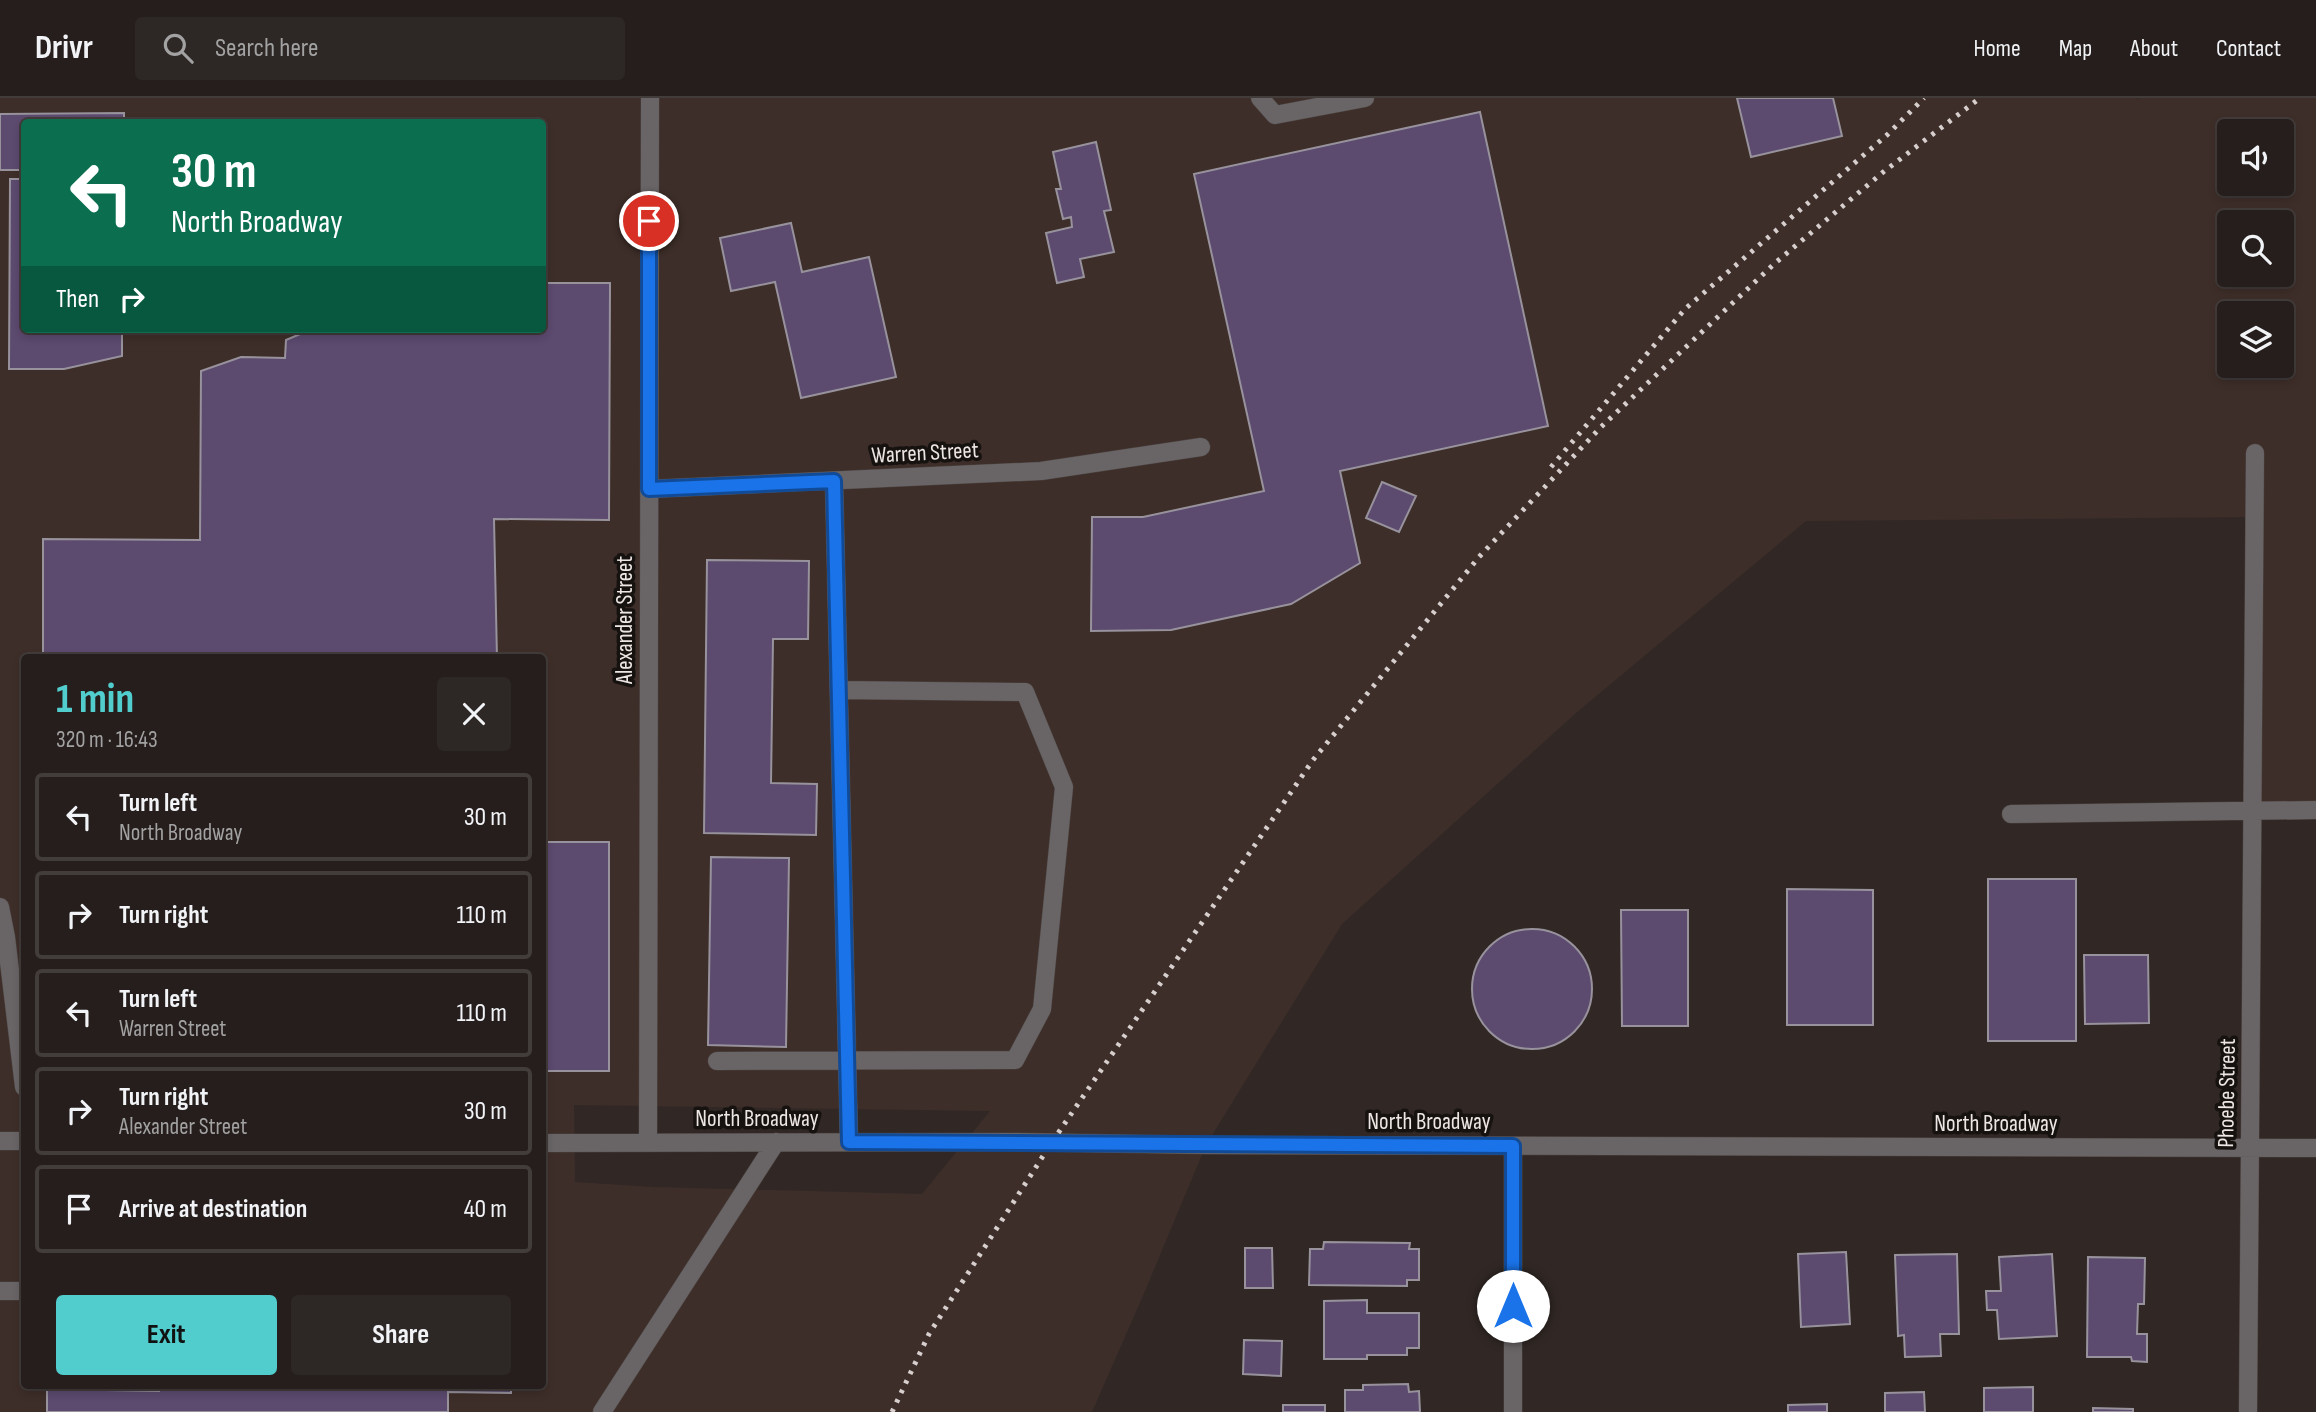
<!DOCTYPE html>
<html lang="en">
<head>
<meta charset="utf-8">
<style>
	body { margin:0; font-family:"Sofia Sans Condensed",sans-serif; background:#2d2725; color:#f1f3f6; height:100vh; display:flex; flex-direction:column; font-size:26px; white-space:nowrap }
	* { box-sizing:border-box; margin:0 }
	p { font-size:23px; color:#a3a2a3 }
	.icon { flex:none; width:38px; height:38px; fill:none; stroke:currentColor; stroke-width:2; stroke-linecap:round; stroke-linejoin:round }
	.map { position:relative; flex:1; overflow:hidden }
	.panel { position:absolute; left:21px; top:556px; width:525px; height:735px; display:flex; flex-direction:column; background:#251e1c; border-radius:7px; box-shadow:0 4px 10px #0003,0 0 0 2px #423c3b }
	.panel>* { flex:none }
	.guide { position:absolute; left:21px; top:21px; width:525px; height:214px; border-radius:7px; box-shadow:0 4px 10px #0003,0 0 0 2px #423c3b; background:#0b6e4f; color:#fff; overflow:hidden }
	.controls { position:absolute; left:2217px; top:21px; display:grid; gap:14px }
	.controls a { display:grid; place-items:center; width:77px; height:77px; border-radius:7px; background:#251e1c; box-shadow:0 4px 10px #0003,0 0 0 2px #423c3b; font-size:35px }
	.pin { position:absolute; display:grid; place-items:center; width:60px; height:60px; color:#fff; margin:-30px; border:4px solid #fff; border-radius:50%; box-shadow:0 2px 7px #0007 }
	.me { position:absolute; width:77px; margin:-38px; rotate:0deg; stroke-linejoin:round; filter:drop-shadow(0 0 5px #0008) }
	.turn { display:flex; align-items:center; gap:24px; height:147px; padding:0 35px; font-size:32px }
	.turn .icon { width:91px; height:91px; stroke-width:2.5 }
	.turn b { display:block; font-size:49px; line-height:60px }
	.then { display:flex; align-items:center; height:66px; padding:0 35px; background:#0003; gap:14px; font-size:26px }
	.round { display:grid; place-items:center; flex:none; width:74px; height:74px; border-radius:7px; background:#2d2725 }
	.summary { display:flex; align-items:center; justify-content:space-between; height:119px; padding:0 35px }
	h1 { font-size:42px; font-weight:700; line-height:52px; color:#52cdcd }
	.primary-button { display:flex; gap:14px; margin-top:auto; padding:14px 35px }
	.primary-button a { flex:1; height:80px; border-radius:7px; background:#52cdcd; color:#111; font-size:28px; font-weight:700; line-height:80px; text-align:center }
	.primary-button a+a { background:#2d2725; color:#f1f3f6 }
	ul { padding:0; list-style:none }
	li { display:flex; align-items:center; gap:21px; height:88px; margin:0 14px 10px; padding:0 21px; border:4px solid #423c3b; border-radius:7px }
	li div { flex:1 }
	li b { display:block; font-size:26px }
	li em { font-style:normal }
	header { display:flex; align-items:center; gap:42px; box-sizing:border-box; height:98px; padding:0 35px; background:#251e1c; border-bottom:2px solid #423c3b }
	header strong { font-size:33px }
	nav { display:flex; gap:38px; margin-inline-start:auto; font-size:24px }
	.search { width:490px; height:63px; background:#2d2725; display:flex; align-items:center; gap:18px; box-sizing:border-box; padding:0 24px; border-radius:7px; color:#a3a2a3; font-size:26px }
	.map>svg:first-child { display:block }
	.built { fill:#3e2e29; fill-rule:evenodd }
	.building { fill:#5c4a6f; stroke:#97929c; stroke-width:2 }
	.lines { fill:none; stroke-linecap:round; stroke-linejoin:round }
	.minor-casing { stroke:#4b4340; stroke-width:19 }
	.minor { stroke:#696465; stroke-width:18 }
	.rail { stroke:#d6cfcd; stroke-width:5; stroke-dasharray:3.5 7; stroke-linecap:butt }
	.route-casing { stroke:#114b97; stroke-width:18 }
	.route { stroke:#1a73e8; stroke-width:12 }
	.labels { text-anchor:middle; stroke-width:7; stroke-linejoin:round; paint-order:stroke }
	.street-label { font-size:23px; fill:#ede6e4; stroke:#161210 }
</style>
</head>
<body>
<header>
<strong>Drivr</strong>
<div class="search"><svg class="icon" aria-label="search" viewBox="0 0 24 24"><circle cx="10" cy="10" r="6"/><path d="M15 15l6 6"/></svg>Search here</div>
<nav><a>Home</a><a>Map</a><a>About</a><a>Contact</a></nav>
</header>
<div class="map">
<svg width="2316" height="1314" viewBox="0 0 2316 1314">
	<rect width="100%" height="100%" fill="#312825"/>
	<path class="built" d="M 0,0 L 2137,0 L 2137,2 L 2139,0 L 2316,0 L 2316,712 L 2252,713 L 2247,419 L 1806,423 L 1576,615 L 1342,826 L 1206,1047 L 1145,1193 L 1092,1314 L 0,1314 ZM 24,24 L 542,24 L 542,231 L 24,231 ZM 2230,33 L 2282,33 L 2282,86 L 2230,86 ZM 2230,124 L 2282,124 L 2282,177 L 2230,177 ZM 2230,215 L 2282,215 L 2282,268 L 2230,268 ZM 24,560 L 542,560 L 542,1288 L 24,1288 ZM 574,1007 L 989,1013 L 990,1013 L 922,1096 L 652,1089 L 575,1084 Z"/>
	<path class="building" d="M 1737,0 L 1833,0 L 1842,38 L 1751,59 Z
		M 1480,14 L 1548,328 L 1340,373 L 1360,465 L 1291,506 L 1171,532 L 1091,533 L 1092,419 L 1143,419 L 1264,393 L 1194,76 Z
		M 124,15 L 124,24 L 24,24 L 24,72 L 0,72 L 0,16 Z
		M 1096,44 L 1111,112 L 1104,113 L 1114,154 L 1080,161 L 1084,179 L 1057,185 L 1046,135 L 1072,129 L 1071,119 L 1063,121 L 1056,91 L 1061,91 L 1053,54 Z
		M 10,81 L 24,81 L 24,231 L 122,231 L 122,258 L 64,271 L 9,271 Z
		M 791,125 L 802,174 L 869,159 L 896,279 L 801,300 L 775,184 L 731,193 L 720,140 Z
		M 545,185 L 610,185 L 609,422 L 494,421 L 497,560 L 43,560 L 43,441 L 200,442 L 201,273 L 241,259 L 285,260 L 286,242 L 312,231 L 542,231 L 542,189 L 545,189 Z
		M 1382,384 L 1416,398 L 1399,434 L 1366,420 Z
		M 707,462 L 809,463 L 808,541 L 773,541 L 771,685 L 817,686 L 816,737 L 704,735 Z
		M 542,744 L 609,744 L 609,973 L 542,973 Z
		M 711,759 L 789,760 L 786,949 L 708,947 Z
		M 1988,781 L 2076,781 L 2076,943 L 1988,943 Z
		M 1787,791 L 1873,792 L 1873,927 L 1787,927 Z
		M 1621,812 L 1688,812 L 1688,928 L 1622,928 Z
		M1472 891a60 60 0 1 1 120 0a60 60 0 1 1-120 0Z
		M 2084,857 L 2148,857 L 2149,925 L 2085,926 Z
		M 1324,1144 L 1410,1145 L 1409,1151 L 1419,1151 L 1419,1182 L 1407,1182 L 1407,1188 L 1309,1187 L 1310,1151 L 1323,1151 Z
		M 1245,1150 L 1272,1150 L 1273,1190 L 1245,1190 Z
		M 1846,1154 L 1850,1226 L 1801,1229 L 1798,1156 Z
		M 1957,1156 L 1959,1236 L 1940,1236 L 1941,1258 L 1905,1259 L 1904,1237 L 1898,1238 L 1895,1157 Z
		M 2052,1156 L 2057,1238 L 1999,1241 L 1997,1212 L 1987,1212 L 1986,1193 L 2001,1193 L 1999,1159 Z
		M 2088,1159 L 2145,1160 L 2144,1206 L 2138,1206 L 2137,1236 L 2147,1236 L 2147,1264 L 2132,1263 L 2131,1259 L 2087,1259 Z
		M 1367,1202 L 1367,1215 L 1419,1215 L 1419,1250 L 1407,1250 L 1407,1257 L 1367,1257 L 1367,1261 L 1324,1261 L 1324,1203 Z
		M 1244,1242 L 1282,1243 L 1281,1278 L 1243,1276 Z
		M 1408,1286 L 1409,1294 L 1419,1293 L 1420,1314 L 1345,1314 L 1345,1292 L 1363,1292 L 1363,1287 Z
		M 159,1288 L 511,1288 L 511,1295 L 448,1294 L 448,1314 L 47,1314 L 47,1291 L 159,1293 Z
		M 2033,1289 L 2033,1314 L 1984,1314 L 1984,1290 Z
		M 1924,1294 L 1925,1314 L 1885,1314 L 1885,1295 Z
		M 1827,1306 L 1827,1314 L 1788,1314 L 1788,1307 Z
		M 1283,1307 L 1325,1307 L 1325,1314 L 1283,1314 Z
		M 2093,1310 L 2133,1311 L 2133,1314 L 2093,1314 Z"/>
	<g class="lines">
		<defs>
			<path id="minor" d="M 1260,0 L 1275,17 L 1365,0
				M 834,383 L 849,1044
				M 649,391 L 1041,373 L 1201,349
				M 2011,716 L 2316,712
				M 0,809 L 6,839 L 24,989
				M 717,963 L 1015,962 L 1042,911 L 1064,689 L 1025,594 L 839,592
				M 0,1043 L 24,1043
				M 542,1045 L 1017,1044 L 1206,1047 L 2316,1050
				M 648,1045 L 650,0
				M 0,1193 L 24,1193
				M 602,1314 L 776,1044
				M 1513,1314 L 1513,1048
				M 2248,1314 L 2255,355"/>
		</defs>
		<use href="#minor" class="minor-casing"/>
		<use href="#minor" class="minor"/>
		<path class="rail" d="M 1551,369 L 1685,211 L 1887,37 L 1924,0
			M 892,1314 L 929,1236 L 1052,1044 L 1313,662 L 1479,459 L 1601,329 L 1774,166 L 1882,75 L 1980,0"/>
	</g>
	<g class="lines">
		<defs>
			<path id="route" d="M 649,123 L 649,391 L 834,383 L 849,1044 L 1513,1048 L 1513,1208"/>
		</defs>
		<use href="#route" class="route-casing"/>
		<use href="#route" class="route"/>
	</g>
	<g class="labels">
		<g class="street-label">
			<text transform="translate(925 354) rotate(-3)" y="8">Warren Street</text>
			<text transform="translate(624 522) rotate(-90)" y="8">Alexander Street</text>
			<text transform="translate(2226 995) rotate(-89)" y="8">Phoebe Street</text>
			<text x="757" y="1028">North Broadway</text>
			<text x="1429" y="1031">North Broadway</text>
			<text x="1996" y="1033">North Broadway</text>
		</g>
	</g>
</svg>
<div class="controls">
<a><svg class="icon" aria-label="sound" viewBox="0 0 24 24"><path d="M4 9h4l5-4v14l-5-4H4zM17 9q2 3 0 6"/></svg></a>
<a><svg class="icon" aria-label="search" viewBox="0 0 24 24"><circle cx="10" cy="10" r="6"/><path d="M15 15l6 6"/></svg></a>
<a><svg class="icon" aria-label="layers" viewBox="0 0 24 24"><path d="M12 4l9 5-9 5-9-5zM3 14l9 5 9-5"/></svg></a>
</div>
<div class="pin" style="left:649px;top:123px;background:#d93025"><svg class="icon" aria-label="arrive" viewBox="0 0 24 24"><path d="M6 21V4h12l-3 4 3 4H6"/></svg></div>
<svg class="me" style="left:1513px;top:1208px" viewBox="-20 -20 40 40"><circle r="19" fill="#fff"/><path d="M0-13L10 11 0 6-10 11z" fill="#1a73e8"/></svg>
<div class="guide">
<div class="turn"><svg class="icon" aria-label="left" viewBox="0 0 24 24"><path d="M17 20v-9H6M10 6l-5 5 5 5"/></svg><div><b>30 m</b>North Broadway</div></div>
<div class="then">Then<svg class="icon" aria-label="right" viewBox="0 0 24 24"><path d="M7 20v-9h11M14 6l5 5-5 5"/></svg></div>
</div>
<section class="panel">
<div class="summary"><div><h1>1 min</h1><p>320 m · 16:43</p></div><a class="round"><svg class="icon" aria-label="close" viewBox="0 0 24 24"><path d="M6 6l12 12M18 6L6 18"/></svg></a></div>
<ul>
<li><svg class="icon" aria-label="left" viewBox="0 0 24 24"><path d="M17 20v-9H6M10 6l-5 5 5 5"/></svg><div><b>Turn left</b><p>North Broadway</p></div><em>30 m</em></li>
<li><svg class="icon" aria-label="right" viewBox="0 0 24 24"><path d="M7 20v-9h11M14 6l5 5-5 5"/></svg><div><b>Turn right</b></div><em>110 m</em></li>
<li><svg class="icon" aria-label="left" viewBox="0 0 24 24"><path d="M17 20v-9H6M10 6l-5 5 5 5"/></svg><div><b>Turn left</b><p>Warren Street</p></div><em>110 m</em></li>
<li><svg class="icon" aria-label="right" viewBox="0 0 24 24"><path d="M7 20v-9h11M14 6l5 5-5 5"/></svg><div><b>Turn right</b><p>Alexander Street</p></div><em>30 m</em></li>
<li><svg class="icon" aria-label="arrive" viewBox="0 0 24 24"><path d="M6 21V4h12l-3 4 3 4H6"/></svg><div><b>Arrive at destination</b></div><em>40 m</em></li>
</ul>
<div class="primary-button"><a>Exit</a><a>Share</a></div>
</section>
</div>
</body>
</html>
